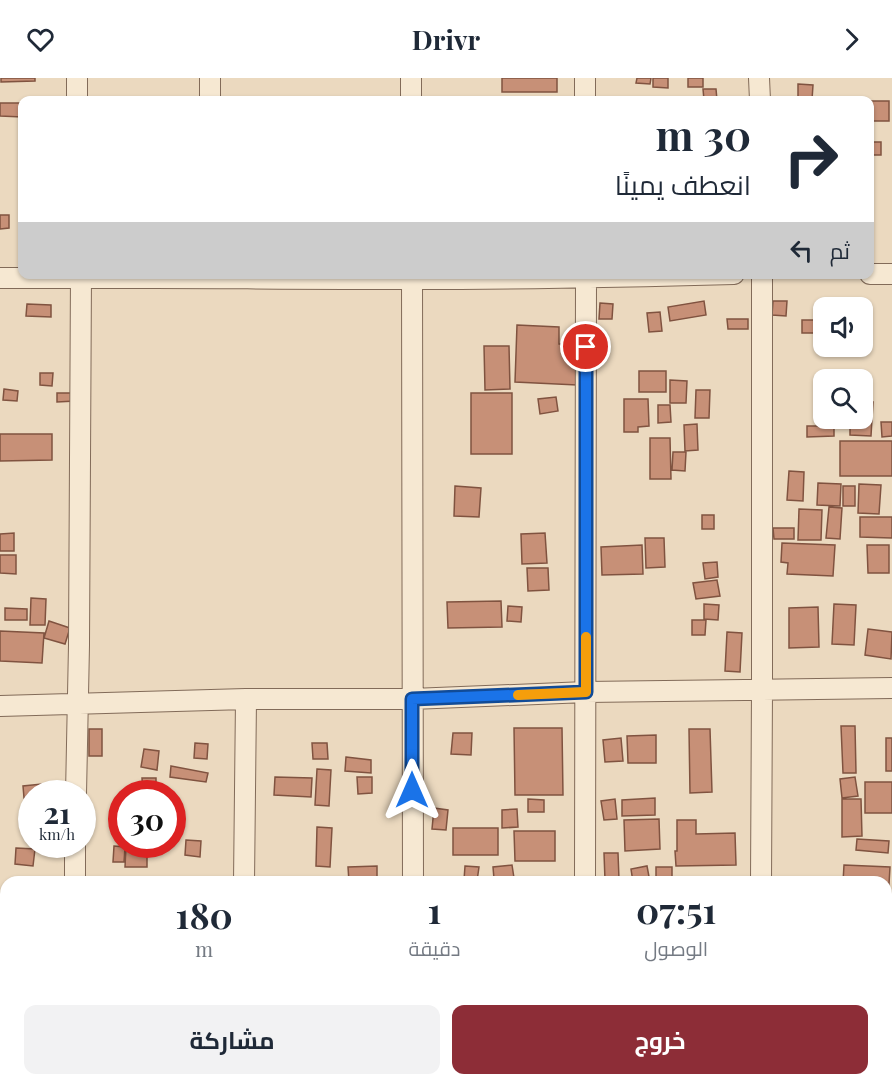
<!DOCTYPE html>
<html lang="ar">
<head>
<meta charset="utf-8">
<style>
	body { margin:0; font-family:"Playfair Display",Cairo,serif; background:#f2f2f3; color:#1f2937; direction:rtl; height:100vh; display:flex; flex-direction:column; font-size:22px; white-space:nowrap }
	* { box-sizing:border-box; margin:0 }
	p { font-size:20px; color:#747a83 }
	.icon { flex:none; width:33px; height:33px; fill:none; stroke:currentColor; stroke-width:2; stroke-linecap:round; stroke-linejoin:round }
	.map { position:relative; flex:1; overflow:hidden; direction:ltr }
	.side { position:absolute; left:0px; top:798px; width:892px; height:210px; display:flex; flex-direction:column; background:#fff; border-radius:18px 18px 0 0; box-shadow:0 2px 4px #0004; direction:rtl }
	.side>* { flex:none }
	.hud { position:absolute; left:18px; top:18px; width:856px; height:183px; border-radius:12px; box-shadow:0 2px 4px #0004; direction:rtl; background:#fff; color:#1f2937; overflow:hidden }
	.fabs { position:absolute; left:813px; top:219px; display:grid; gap:12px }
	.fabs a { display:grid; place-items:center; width:60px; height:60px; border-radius:12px; background:#fff; box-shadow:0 2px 4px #0004; font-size:30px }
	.speed { position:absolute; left:18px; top:702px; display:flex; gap:12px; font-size:30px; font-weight:700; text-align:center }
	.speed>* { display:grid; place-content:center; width:78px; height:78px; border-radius:50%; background:#fff; box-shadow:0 2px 4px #0004; line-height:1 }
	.speed small { font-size:15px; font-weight:400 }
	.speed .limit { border:9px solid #d22; background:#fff; color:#111 }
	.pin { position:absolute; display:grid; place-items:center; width:51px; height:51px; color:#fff; margin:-26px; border:3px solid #fff; border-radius:50%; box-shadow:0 2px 6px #0007 }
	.me { position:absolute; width:66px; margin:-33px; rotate:0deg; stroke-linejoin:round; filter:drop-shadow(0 0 4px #0008) }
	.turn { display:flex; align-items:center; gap:21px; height:126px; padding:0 24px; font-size:27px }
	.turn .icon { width:78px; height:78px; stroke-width:2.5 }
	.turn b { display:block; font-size:42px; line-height:51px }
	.then { display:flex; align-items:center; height:57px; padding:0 24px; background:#0003; gap:12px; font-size:22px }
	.eta { display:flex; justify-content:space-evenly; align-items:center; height:102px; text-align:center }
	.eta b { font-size:36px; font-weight:700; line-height:42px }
	.primary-button { display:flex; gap:12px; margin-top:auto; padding:12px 24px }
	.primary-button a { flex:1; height:69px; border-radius:12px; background:#8d2d37; color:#fff; font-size:24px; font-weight:700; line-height:69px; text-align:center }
	.primary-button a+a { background:#f2f2f3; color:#1f2937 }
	header { display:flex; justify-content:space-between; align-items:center; height:78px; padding:0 24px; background:#fff; font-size:27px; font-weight:700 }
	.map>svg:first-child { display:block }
	.building { fill:#c79077; stroke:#805340; stroke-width:1.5 }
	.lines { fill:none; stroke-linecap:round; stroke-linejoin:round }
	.minor-casing { stroke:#826b59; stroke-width:22 }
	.minor { stroke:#f6e8d2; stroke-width:20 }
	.route-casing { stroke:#114b97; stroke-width:15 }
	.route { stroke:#1a73e8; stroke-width:10 }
	.slow { stroke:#f59e0b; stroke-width:10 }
</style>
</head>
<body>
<header><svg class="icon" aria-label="forward" viewBox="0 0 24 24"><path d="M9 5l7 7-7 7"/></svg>Drivr<svg class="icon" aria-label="heart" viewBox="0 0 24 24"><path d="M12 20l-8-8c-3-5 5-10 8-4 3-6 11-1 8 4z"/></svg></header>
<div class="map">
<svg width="892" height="1008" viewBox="0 0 892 1008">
	<rect width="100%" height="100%" fill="#ebd9bf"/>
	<path class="building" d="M 1,0 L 35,0 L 35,3 L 1,4 Z
		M 502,0 L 557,0 L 557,14 L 502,14 Z
		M 637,0 L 651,0 L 650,6 L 636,5 Z
		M 653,0 L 668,0 L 668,10 L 653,9 Z
		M 688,0 L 703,0 L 703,9 L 688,9 Z
		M 798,6 L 813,7 L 812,22 L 798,21 Z
		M 703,11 L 716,11 L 717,22 L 704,22 Z
		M 870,23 L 889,23 L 889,43 L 870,43 Z
		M 0,25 L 22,25 L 22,39 L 0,38 Z
		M 870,64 L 881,64 L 881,77 L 870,77 Z
		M 0,137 L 9,137 L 9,150 L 0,151 Z
		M 704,223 L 706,237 L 670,243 L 668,229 Z
		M 773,223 L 787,223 L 786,238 L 772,237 Z
		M 600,225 L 613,226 L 612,241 L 599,241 Z
		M 27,226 L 51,227 L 51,239 L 26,238 Z
		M 660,234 L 662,253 L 649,254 L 647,235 Z
		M 727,241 L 748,241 L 748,251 L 728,251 Z
		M 802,242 L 824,242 L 824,255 L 802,255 Z
		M 517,247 L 559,249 L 559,266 L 579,266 L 577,307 L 515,304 Z
		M 484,268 L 509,268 L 510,311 L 485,312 Z
		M 639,293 L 666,293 L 666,314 L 639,314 Z
		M 40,295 L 53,295 L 52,308 L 40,307 Z
		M 670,302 L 687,303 L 686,325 L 670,325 Z
		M 4,311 L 18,313 L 17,323 L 3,322 Z
		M 696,312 L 710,312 L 709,340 L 695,340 Z
		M 57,315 L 75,315 L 75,323 L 57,324 Z
		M 471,315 L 512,315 L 512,376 L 471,376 Z
		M 556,319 L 558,333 L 540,336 L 538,321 Z
		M 624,321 L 648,321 L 649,348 L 638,349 L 638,354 L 624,354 Z
		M 862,323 L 873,324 L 871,358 L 850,357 L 850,340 L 862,340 Z
		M 658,327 L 670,327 L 671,344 L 658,345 Z
		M 881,344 L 892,344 L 892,358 L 882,359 Z
		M 697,346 L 698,372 L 685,373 L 684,347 Z
		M 807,348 L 834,348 L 834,358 L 807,359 Z
		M 0,356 L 52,356 L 52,382 L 0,383 Z
		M 650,360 L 670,360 L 671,401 L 650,401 Z
		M 840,363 L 892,363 L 892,398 L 840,398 Z
		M 673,374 L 686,374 L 685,393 L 672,392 Z
		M 789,393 L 804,394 L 803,423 L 787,422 Z
		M 818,405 L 841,406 L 840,428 L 817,427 Z
		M 859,406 L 881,407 L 879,436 L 858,435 Z
		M 455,408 L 481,410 L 479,439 L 454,438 Z
		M 843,408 L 855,408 L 855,428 L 843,428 Z
		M 829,429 L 842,430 L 840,461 L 826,460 Z
		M 799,431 L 822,432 L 821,462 L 798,462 Z
		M 702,437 L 714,437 L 714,451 L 702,451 Z
		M 860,439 L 892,439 L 892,460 L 860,459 Z
		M 773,450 L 794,450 L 794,461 L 774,461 Z
		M 14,455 L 14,473 L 0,473 L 0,456 Z
		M 545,455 L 547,485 L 522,486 L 521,456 Z
		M 645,460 L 664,460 L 665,489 L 646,490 Z
		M 782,465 L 835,467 L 833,498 L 787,496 L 788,485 L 781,484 Z
		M 642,467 L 643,496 L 602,497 L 601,469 Z
		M 867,467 L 889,467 L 889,495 L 868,495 Z
		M 0,477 L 16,477 L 16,496 L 0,495 Z
		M 717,484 L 718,499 L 705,501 L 703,485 Z
		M 527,490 L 548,490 L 549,512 L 528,513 Z
		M 717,502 L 720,518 L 696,521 L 693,505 Z
		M 31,520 L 46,521 L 45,547 L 30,547 Z
		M 501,523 L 502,549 L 448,550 L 447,524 Z
		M 704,526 L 719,527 L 718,542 L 704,541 Z
		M 834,526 L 856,527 L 854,567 L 832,566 Z
		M 508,528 L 522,529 L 521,544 L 507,543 Z
		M 818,529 L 819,569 L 789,570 L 789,530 Z
		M 5,530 L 27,531 L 27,542 L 5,542 Z
		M 692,542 L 706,542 L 705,557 L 692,557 Z
		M 49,543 L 70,550 L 65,566 L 44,560 Z
		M 868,551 L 892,554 L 891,581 L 865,577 Z
		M 0,553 L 44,555 L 42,585 L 0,583 Z
		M 727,554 L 742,555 L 740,594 L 725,593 Z
		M 841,648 L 855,648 L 856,695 L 843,695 Z
		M 514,650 L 562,650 L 563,717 L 515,717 Z
		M 89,651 L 102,651 L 102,678 L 89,678 Z
		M 689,651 L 710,651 L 712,714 L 690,715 Z
		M 453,655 L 472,655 L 471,677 L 451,676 Z
		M 656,657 L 656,685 L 628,685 L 627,658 Z
		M 621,660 L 623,683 L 605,684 L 603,662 Z
		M 886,660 L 892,660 L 892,693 L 886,693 Z
		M 195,665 L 208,666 L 207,681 L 194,680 Z
		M 312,665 L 327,665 L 328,681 L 313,681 Z
		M 144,671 L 159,673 L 157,692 L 141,689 Z
		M 346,679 L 371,682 L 371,695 L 345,693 Z
		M 171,688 L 208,695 L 206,704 L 170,699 Z
		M 317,691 L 331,692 L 329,728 L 315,727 Z
		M 275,699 L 312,700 L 311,719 L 274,717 Z
		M 357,699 L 372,699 L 372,715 L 358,716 Z
		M 855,699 L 858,718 L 842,720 L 840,701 Z
		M 142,700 L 156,700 L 156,716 L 143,716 Z
		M 865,704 L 892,704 L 892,735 L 865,735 Z
		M 42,706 L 44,716 L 32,716 L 32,719 L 24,720 L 23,708 Z
		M 655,720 L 655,737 L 622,738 L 622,722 Z
		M 528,721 L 544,722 L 544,734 L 528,734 Z
		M 615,721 L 617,741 L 604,742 L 601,723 Z
		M 842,721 L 861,721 L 862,758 L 842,759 Z
		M 434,730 L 448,732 L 446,752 L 432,751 Z
		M 517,731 L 518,749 L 502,750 L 502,732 Z
		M 659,741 L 660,771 L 625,773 L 624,742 Z
		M 677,742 L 696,742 L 696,756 L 735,755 L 736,787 L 676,788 L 675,773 L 677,773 Z
		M 317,749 L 332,750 L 330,789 L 316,788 Z
		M 453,750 L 498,750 L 498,777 L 453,777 Z
		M 514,753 L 555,753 L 555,783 L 515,783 Z
		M 857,761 L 889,763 L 888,775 L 856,772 Z
		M 186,762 L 201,763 L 200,779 L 185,777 Z
		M 114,768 L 125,769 L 124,784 L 113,784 Z
		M 126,769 L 147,770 L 147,789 L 125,789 Z
		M 16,770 L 35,771 L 33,788 L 15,786 Z
		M 604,775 L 618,775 L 619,801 L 605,802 Z
		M 512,787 L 514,800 L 494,801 L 493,789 Z
		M 844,787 L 890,789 L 888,823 L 886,822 L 886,804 L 843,804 Z
		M 377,788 L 377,804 L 349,804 L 348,789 Z
		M 465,788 L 479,789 L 477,803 L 464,802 Z
		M 647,788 L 650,804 L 633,804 L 631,791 Z
		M 656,789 L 672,789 L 672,804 L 656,804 Z
		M 0,825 L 6,825 L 6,838 L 0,838 Z
		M 886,902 L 892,903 L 892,917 L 886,916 Z
		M 0,908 L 6,908 L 6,943 L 0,943 Z
		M 886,924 L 892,924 L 892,942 L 886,942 Z
		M 548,1002 L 570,1002 L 570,1005 L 548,1005 Z"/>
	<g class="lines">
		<defs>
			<path id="minor" d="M 77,0 L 77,22
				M 210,0 L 210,22
				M 411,0 L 411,22
				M 585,0 L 585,22
				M 759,0 L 760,22
				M 412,196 L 413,804
				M 870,196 L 892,196
				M 0,200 C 137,199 275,201 412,201 C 520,201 627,199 734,196
				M 0,628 L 246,621 L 412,621 L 586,614 L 892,610
				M 76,716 L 79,567 L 81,196
				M 75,804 L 75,766
				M 244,804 L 246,621
				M 585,804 L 586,196
				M 761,804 L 762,611 L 762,196
				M 414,1002 L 414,1008
				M 585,1002 L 585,1008
				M 759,1002 L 759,1008 L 892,1008
				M 71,1008 L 71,1002
				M 243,1008 L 243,1002"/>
		</defs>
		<use href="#minor" class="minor-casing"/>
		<use href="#minor" class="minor"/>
	</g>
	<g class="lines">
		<defs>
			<path id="route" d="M 412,712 L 412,621 L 586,614 L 586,269"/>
		</defs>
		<use href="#route" class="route-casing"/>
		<use href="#route" class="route"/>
		<path class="slow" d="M 518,617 L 586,614 L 586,559"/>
	</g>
</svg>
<div class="fabs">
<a><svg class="icon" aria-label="sound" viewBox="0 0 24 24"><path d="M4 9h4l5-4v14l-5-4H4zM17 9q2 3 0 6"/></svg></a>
<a><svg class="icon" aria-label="search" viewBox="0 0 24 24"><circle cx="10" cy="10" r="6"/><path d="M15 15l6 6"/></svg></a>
</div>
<div class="speed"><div>21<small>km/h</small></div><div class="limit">30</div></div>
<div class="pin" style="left:586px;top:269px;background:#d93025"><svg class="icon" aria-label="arrive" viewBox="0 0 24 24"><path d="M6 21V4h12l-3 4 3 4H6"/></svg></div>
<svg class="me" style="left:412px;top:712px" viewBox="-20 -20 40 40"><path d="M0-17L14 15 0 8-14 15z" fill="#1a73e8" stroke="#fff" stroke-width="4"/></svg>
<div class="hud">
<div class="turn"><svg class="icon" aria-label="right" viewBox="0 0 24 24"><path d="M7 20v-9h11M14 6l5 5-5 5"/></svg><div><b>30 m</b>انعطف يمينًا</div></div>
<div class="then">ثم<svg class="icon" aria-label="left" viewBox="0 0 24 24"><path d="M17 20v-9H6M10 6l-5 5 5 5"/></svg></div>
</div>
<section class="side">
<div class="eta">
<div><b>07:51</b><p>الوصول</p></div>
<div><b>1</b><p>دقيقة</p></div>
<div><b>180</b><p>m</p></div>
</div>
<div class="primary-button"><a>خروج</a><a>مشاركة</a></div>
</section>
</div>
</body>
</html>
